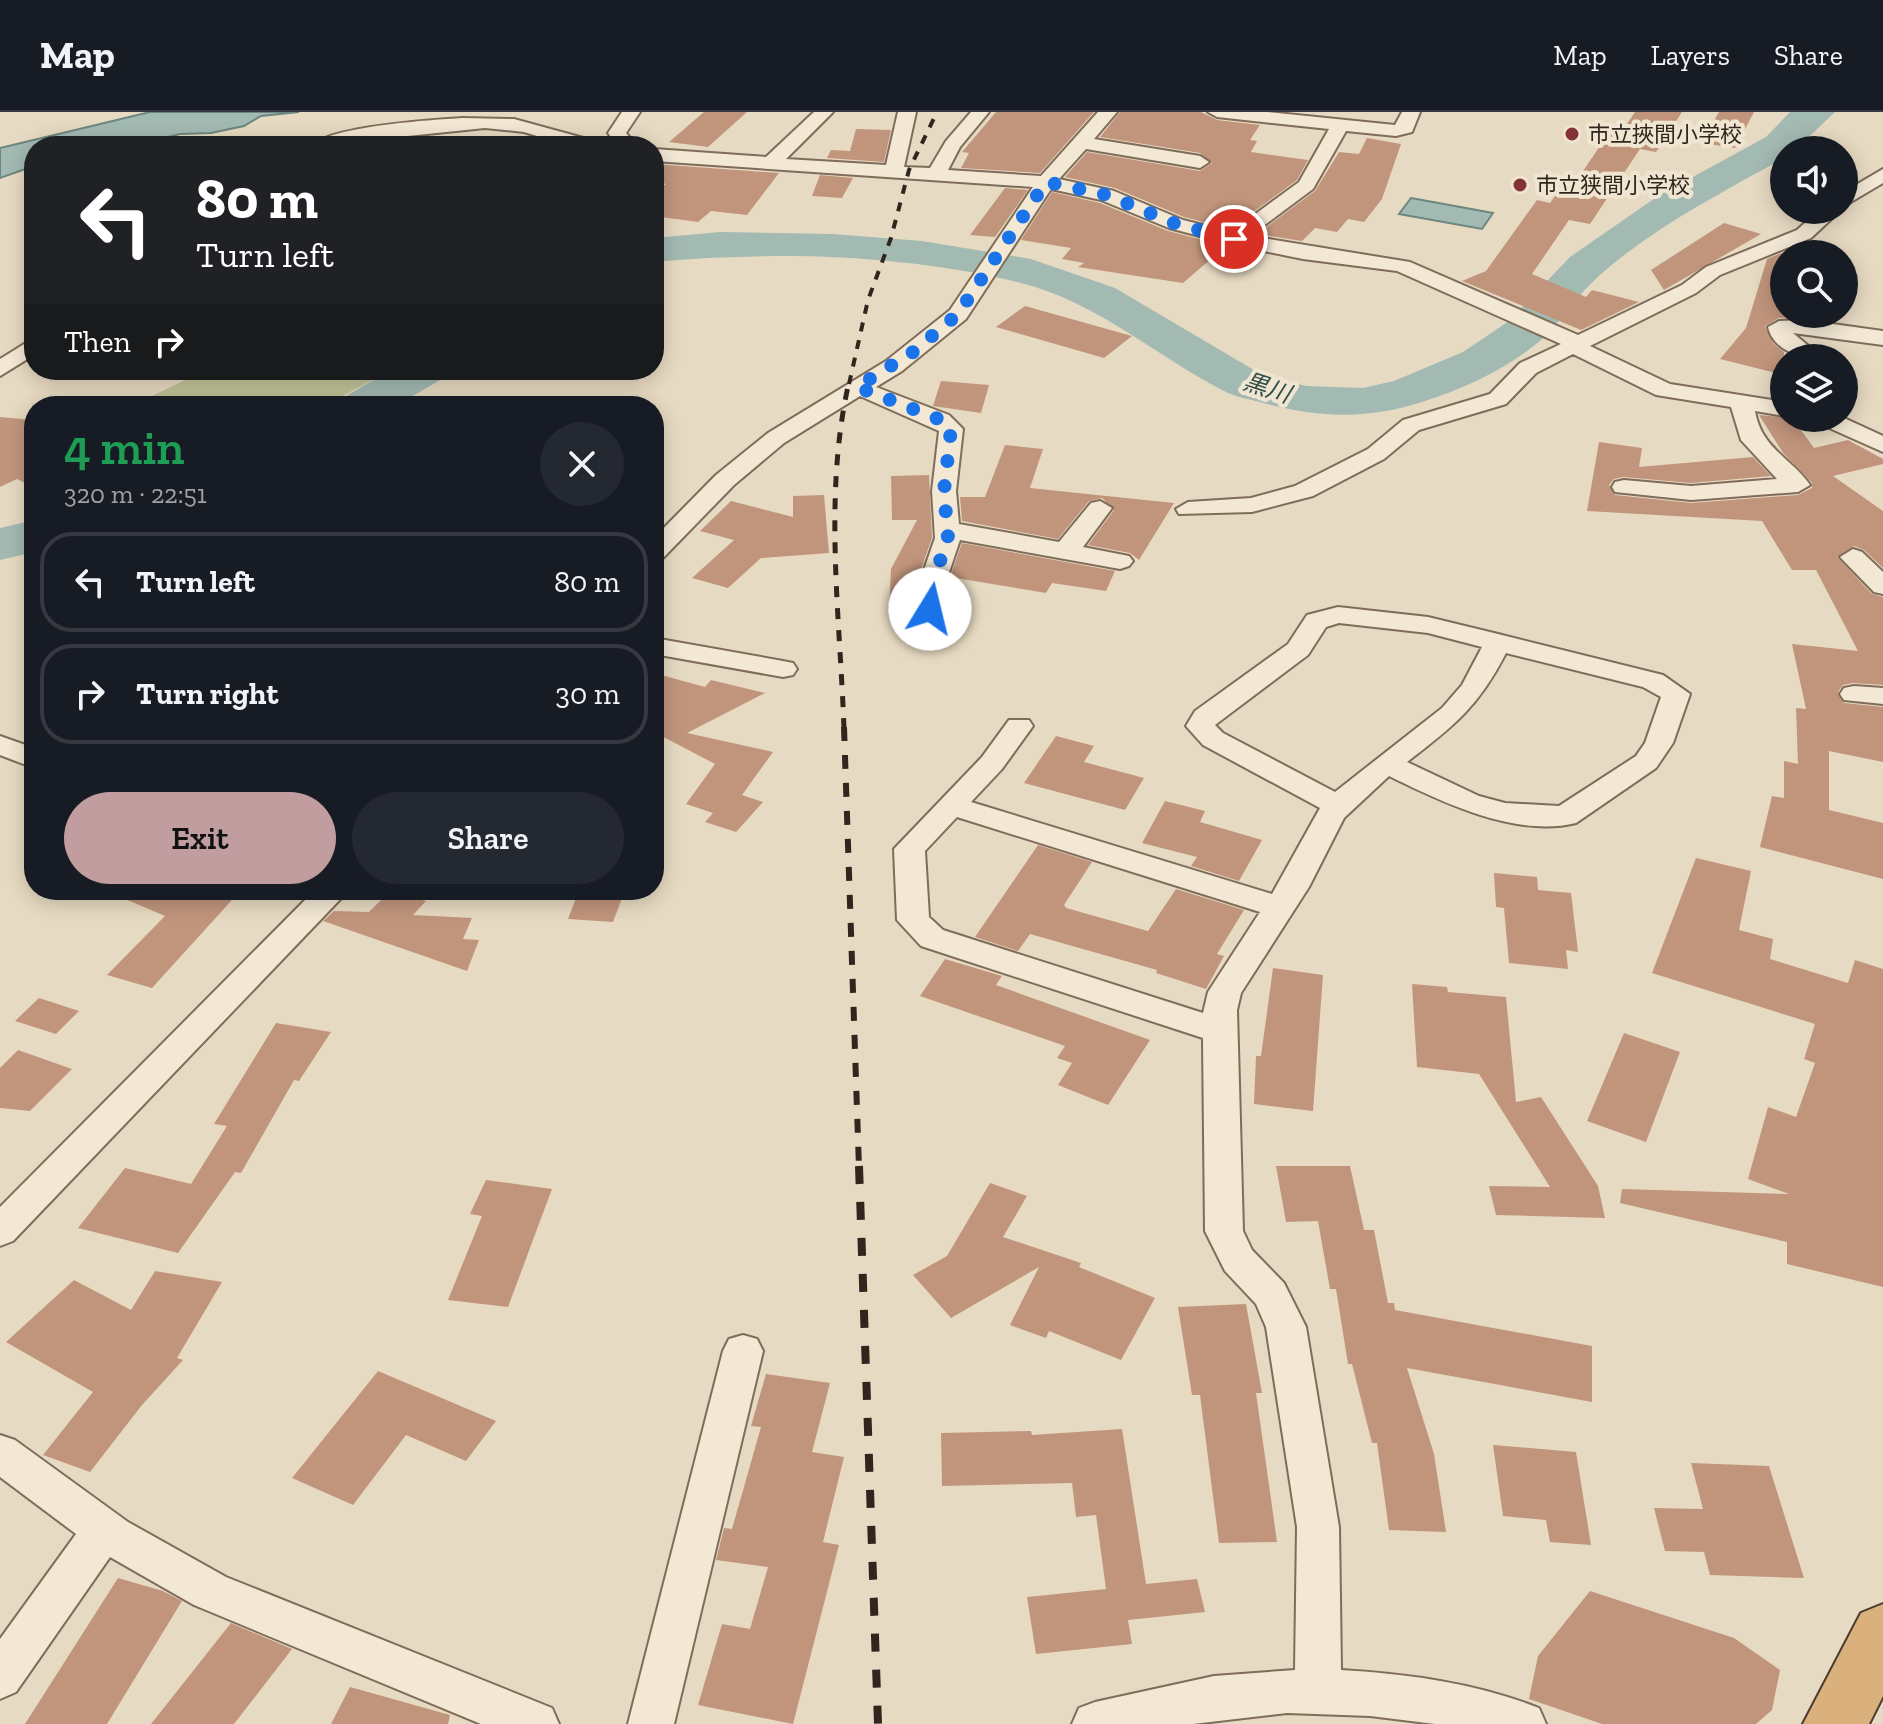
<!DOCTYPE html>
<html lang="en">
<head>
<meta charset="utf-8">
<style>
	body { margin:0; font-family:"Zilla Slab","Noto Sans JP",serif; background:#242831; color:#f1f3f6; height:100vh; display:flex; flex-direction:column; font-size:30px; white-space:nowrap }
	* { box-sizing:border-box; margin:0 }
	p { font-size:26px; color:#9ea1a6 }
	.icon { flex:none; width:44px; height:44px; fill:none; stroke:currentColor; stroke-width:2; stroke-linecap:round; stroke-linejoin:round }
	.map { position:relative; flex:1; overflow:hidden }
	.details { position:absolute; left:24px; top:284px; width:640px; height:504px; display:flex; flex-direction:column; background:#171b24; border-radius:32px; box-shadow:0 4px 20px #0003 }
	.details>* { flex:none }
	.banner { position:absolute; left:24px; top:24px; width:640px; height:244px; border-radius:32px; box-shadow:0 4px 20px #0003; background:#202124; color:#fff; overflow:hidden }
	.fabs { position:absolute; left:1770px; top:24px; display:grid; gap:16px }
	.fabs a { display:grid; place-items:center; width:88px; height:88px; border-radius:50%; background:#171b24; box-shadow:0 4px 20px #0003; font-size:40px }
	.pin { position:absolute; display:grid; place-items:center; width:68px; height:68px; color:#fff; margin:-34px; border:4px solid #fff; border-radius:50%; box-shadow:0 2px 8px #0007 }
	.me { position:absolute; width:88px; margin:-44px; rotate:9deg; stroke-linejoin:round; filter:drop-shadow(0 0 6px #0008) }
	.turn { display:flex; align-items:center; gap:28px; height:168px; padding:0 40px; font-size:36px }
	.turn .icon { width:104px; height:104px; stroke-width:2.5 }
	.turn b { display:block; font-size:56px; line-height:68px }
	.then { display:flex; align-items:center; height:76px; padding:0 40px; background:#0003; gap:16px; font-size:30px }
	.round { display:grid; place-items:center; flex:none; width:84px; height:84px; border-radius:42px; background:#242831 }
	.head { display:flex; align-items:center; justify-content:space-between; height:136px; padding:0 40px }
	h1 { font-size:48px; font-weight:600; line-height:60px; color:#1e9e55 }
	.primary-button { display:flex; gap:16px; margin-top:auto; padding:16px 40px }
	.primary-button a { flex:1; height:92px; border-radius:48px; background:#c19da0; color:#111; font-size:32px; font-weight:600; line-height:92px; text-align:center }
	.primary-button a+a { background:#242831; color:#f1f3f6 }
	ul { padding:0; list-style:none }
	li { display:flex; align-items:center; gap:24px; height:100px; margin:0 16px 12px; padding:0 24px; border:4px solid #363941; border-radius:32px }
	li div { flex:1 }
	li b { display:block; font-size:30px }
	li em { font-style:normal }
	header { display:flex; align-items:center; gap:48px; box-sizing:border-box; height:112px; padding:0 40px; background:#171b24; border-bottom:2px solid #363941 }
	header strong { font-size:38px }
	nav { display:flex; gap:44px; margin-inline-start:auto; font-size:28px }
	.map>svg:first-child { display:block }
	.green { fill:#c1c497 }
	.water { fill:#a3bab3; stroke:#6c877f; stroke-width:2 }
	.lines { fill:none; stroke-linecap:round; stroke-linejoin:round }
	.river { fill:#a3bab3; fill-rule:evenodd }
	.building { fill:#c1957c }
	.minor-casing { stroke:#7f6c5b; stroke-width:4 }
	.trunk-casing { stroke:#4d3b2f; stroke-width:4 }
	.minor { fill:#f3e8d4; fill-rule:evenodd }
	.trunk { fill:#dab17c; fill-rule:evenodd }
	.rail-far3 { stroke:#30261e; stroke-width:4; stroke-dasharray:9 9; stroke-linecap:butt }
	.rail-far2 { stroke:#30261e; stroke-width:5; stroke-dasharray:11 11; stroke-linecap:butt }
	.rail-far1 { stroke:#30261e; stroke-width:6; stroke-dasharray:14 14; stroke-linecap:butt }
	.rail { stroke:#30261e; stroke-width:8; stroke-dasharray:18 18; stroke-linecap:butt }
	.route { stroke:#1a73e8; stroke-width:14; stroke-dasharray:0 25.2 }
	.poi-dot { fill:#863338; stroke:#f0e5d0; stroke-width:3 }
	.labels { text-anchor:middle; stroke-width:8; stroke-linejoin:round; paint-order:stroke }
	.far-poi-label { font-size:22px; fill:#30261e; stroke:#f0e5d0; text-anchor:start }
	.far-water-label { font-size:24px; font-style:italic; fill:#2f4e4b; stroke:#f0e5d0 }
</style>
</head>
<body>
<header>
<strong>Map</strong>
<nav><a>Map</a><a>Layers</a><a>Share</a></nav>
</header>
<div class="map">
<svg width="1883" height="1612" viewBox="0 0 1883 1612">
	<rect width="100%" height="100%" fill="#e7dac2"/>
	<path class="green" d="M 206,258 L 392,258 L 323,294 L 131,294 Z"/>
	<path class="water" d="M 150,0 L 299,0 L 261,4 L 244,14 L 211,21 L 180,22 L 131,34 L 34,34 L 34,54 L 0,66 L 0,36 Z
		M 1411,86 L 1493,101 L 1482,117 L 1399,102 Z"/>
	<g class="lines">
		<path class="river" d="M 1790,0 L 1835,0 L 1795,38 L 1784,38 L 1784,46 C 1721,81 1654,115 1600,163 C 1578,182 1562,208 1541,228 C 1508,256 1466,276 1425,289 C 1369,308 1317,306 1260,290 C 1248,287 1235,285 1224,279 C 1156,244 1097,190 1021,171 C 903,142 774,139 654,150 L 654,126 L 720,120 L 833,122 L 922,129 L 1031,147 L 1115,176 L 1259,261 L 1306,274 L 1363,276 L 1394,269 L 1463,240 L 1509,209 L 1570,145 L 1658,84 L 1766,25 Z
			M 391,258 L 447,258 L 440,268 L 396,294 L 339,294 L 346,284 Z
			M 34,408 L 34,440 L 0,448 L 0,416 Z"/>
	</g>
	<path class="building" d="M 704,0 L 747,0 L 708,35 L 669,30 Z
		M 996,0 L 1094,0 L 1040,61 L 961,56 L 969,41 L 962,40 Z
		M 1120,0 L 1201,0 L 1217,8 L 1260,13 L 1250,28 L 1257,29 L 1251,40 L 1308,48 L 1297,68 L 1230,117 L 1184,105 L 1115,76 L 1065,65 L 1087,40 L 1200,59 L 1212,51 L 1200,41 L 1100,25 Z
		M 1635,0 L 1682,0 L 1656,40 L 1640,37 L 1590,112 L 1569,108 L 1532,162 L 1586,185 L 1592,178 L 1639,190 L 1581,218 L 1462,169 L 1486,159 L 1537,88 L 1550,91 L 1567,67 L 1577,68 L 1608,22 L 1619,24 Z
		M 1719,0 L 1754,0 L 1735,36 L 1701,31 Z
		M 856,17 L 891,18 L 884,50 L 827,46 L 831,38 L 850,39 Z
		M 1367,26 L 1401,32 L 1382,87 L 1364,110 L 1348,107 L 1337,120 L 1315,116 L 1302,129 L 1257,122 L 1315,79 L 1339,40 L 1359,42 Z
		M 654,52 L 779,61 L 747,103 L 711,99 L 698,110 L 654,104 L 654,79 L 666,72 L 654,68 Z
		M 820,63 L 853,66 L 842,86 L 812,84 Z
		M 1005,76 L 1028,78 L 995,125 L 970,123 Z
		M 1052,80 L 1100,91 L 1168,119 L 1226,134 L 1183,171 L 1078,155 L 1084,151 L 1062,147 L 1071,136 L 1021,128 Z
		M 1724,111 L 1761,122 L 1664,178 L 1651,158 Z
		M 1784,140 L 1784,202 L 1810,202 L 1807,205 L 1779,206 L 1765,214 L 1774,232 L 1784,240 L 1784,263 L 1720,247 L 1746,216 L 1767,147 Z
		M 1025,194 L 1132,224 L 1104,246 L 996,215 Z
		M 941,269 L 989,273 L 981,301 L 933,294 Z
		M 1759,303 L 1792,306 L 1814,336 L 1848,328 L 1883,347 L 1883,352 L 1833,364 L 1883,399 L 1883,456 L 1864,438 L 1854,434 L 1837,445 L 1872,482 L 1883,485 L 1883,573 L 1853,571 L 1843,573 L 1838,580 L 1844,591 L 1883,595 L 1883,650 L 1829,639 L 1829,698 L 1883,711 L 1883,767 L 1760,735 L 1772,684 L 1784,686 L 1784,649 L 1798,652 L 1796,596 L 1806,597 L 1792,532 L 1858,539 L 1816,458 L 1792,458 L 1762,409 L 1587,399 L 1599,330 L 1642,336 L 1639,355 L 1753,345 L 1771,364 L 1691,371 L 1623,365 L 1614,367 L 1609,373 L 1615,383 L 1691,391 L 1798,383 L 1812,376 L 1812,371 L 1783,341 Z
		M 0,305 L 34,308 L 34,375 L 17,367 L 0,375 Z
		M 1005,333 L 1043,337 L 1030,376 L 1174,391 L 1139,448 L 1130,441 L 1088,433 L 1114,398 L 1102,386 L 1089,389 L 1058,427 L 962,409 L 960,385 L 985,385 Z
		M 929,363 L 932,426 L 915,474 L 914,497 L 925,508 L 889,508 L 891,457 L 917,408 L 892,408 L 891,364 Z
		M 824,383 L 829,441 L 761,446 L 728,476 L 692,466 L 734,428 L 700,419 L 731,389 L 793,405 L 793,384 Z
		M 962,431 L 1115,459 L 1106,479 L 1052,471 L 1046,481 L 950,465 Z
		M 654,561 L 705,575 L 711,568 L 765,581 L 687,621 L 773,640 L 742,683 L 763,690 L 736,720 L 705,710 L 713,701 L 686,692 L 715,652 L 654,620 Z
		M 1056,624 L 1094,634 L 1084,650 L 1144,666 L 1125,698 L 1024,671 Z
		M 1165,689 L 1205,699 L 1200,710 L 1262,728 L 1239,769 L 1191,754 L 1197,745 L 1142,731 Z
		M 1038,733 L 1092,750 L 1064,793 L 1066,796 L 1148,819 L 1176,777 L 1244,798 L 1217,842 L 1224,844 L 1206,877 L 1156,861 L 1157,858 L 1030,822 L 1018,839 L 975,825 Z
		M 1696,746 L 1751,759 L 1739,818 L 1773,827 L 1770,847 L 1848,871 L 1855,848 L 1883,857 L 1883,1175 L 1787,1152 L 1787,1130 L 1620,1091 L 1622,1077 L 1789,1082 L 1748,1067 L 1768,995 L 1796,1005 L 1815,951 L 1804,947 L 1815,912 L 1652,861 Z
		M 1494,761 L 1537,765 L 1538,778 L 1571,781 L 1578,840 L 1566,838 L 1568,857 L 1509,851 L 1504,796 L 1496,795 Z
		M 104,778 L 241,778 L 152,876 L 107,863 L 165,804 Z
		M 391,778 L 426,789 L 413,803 L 472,806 L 463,827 L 479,828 L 467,859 L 323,809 L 334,799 L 369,800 Z
		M 579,778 L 625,778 L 613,810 L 568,807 Z
		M 945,847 L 1002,864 L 996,873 L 1150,928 L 1108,993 L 1058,973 L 1072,951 L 1057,946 L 1065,934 L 920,884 Z
		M 1273,856 L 1323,863 L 1313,999 L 1254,992 L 1256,944 L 1261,944 Z
		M 1412,872 L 1447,875 L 1448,880 L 1506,885 L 1516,990 L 1541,985 L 1598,1074 L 1605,1106 L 1496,1103 L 1489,1074 L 1550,1075 L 1479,962 L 1417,955 Z
		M 39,886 L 79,899 L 56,922 L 15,909 Z
		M 276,911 L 331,920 L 299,969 L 294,968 L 241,1061 L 235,1060 L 178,1141 L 78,1116 L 125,1056 L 191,1072 L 227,1014 L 214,1012 Z
		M 1624,921 L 1680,940 L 1646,1030 L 1587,1009 Z
		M 18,938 L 72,957 L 30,999 L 0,996 L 0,956 Z
		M 1276,1054 L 1350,1054 L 1364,1118 L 1374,1118 L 1388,1191 L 1394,1191 L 1395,1198 L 1592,1234 L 1592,1290 L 1407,1256 L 1434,1342 L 1446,1420 L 1389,1418 L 1377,1331 L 1372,1331 L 1352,1252 L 1348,1252 L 1336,1177 L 1330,1177 L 1318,1109 L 1286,1110 Z
		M 486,1068 L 552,1077 L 508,1195 L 448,1188 L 482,1104 L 470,1102 Z
		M 990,1071 L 1027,1084 L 1003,1125 L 1081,1151 L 1079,1155 L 1155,1186 L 1121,1248 L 1049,1219 L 1046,1226 L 1010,1213 L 1039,1155 L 951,1206 L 913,1163 L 947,1144 Z
		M 155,1159 L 222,1170 L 177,1246 L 183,1248 L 142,1293 L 90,1360 L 43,1343 L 93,1280 L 6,1230 L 74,1168 L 131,1198 Z
		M 1246,1192 L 1262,1281 L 1256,1281 L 1277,1430 L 1219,1431 L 1200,1283 L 1192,1283 L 1178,1195 Z
		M 378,1259 L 496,1309 L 466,1349 L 406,1323 L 353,1393 L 292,1366 Z
		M 766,1262 L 830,1271 L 812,1340 L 844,1345 L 823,1430 L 839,1433 L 793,1612 L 698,1593 L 722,1512 L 750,1517 L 768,1455 L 716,1448 L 724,1416 L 732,1417 L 761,1315 L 751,1314 Z
		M 1122,1317 L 1146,1472 L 1197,1467 L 1205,1500 L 1128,1508 L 1132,1532 L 1036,1542 L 1027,1485 L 1106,1477 L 1096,1403 L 1076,1405 L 1072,1371 L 942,1374 L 941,1321 L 1031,1319 L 1032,1323 Z
		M 1493,1333 L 1576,1340 L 1591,1433 L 1550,1430 L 1546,1408 L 1503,1404 Z
		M 1691,1351 L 1769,1354 L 1804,1466 L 1710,1463 L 1704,1440 L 1665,1439 L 1654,1396 L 1703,1397 Z
		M 118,1466 L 163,1479 L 182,1489 L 107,1612 L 25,1612 Z
		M 1590,1479 L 1734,1526 L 1780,1558 L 1772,1598 L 1756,1612 L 1602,1612 L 1529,1587 L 1538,1544 Z
		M 231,1511 L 292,1537 L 234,1612 L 151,1612 Z
		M 350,1575 L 450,1603 L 448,1612 L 331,1612 Z"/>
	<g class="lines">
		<defs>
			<path id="minor" d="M 622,0 L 640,0 L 626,21 L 637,34 L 618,34 L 608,21 Z
				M 814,0 L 833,0 L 786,47 L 886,53 L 898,0 L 916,0 L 904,55 L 930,56 L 946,29 L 971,0 L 989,0 L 960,35 L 948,58 L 1041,64 L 1098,0 L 1117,0 L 1094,27 L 1200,44 L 1209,50 L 1200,56 L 1086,37 L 1059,67 L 1114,79 L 1183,108 L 1231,120 L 1299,70 L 1329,17 L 1217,5 L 1208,0 L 1267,0 L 1395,13 L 1402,0 L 1420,0 L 1412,20 L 1396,24 L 1346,19 L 1313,77 L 1250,124 L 1410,150 L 1578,223 L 1682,173 L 1706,155 L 1797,118 L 1819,98 L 1841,98 L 1811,126 L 1720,163 L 1696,181 L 1590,234 L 1670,272 L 1784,290 L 1784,304 L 1755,299 C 1761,336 1791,346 1810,373 L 1798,380 L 1691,388 L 1615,380 L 1612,375 L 1615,370 L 1624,368 L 1691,374 L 1777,367 L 1741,328 L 1731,295 L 1656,283 L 1573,242 L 1536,261 L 1506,292 L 1419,318 L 1384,347 L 1313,384 L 1252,400 L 1179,402 L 1176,397 L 1188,390 L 1251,386 L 1295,374 L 1368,337 L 1403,308 L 1490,282 L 1520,251 L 1561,232 L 1397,159 L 1303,147 L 1234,133 L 1169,116 L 1101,88 L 1051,77 L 966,207 L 902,259 L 876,275 L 949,303 L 963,317 L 956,379 L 959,412 L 1059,430 L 1091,391 L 1100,389 L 1112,396 L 1083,435 L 1129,444 L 1133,449 L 1129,454 L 1120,457 L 960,428 L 944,475 L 943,497 L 939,503 L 921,503 L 917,497 L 918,475 L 935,426 L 932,379 L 939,319 L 860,284 L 784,331 L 734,373 L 663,446 L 654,449 L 654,426 L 716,363 L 768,321 L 886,249 L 950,198 L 1033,75 L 654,49 L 654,37 L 766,45 Z
				M 462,6 L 514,7 L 598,30 L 601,34 L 570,34 L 524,20 L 485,16 L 311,34 C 330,14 431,8 462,6 Z
				M 1883,57 L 1883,71 L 1844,94 L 1844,80 Z
				M 1804,208 L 1883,219 L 1883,233 L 1793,221 L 1823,246 C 1802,246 1774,240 1768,215 L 1779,209 Z
				M 34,226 L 34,243 L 0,264 L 0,247 Z
				M 1814,306 L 1844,306 L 1883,324 L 1883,340 L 1818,311 Z
				M 1853,437 L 1862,440 L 1883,460 L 1883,482 L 1874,480 L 1840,445 Z
				M 1338,495 L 1428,505 L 1498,522 L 1663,563 L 1690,582 L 1673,631 L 1656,656 L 1576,711 C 1516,726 1442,690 1389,664 L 1344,706 L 1309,775 L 1241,881 L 1237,898 L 1243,1119 L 1252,1138 L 1284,1171 L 1306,1215 L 1339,1415 L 1341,1558 C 1408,1562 1476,1571 1539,1596 L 1546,1612 L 1435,1612 L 1370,1604 L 1287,1601 L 1193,1612 L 1072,1612 L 1079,1596 L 1095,1590 L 1214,1564 L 1295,1558 L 1297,1415 L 1266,1215 L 1256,1192 L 1225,1159 L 1205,1119 L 1203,926 L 921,834 L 897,808 L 894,737 L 982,645 L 1009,608 L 1029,608 L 1033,614 L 1002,657 L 971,690 L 1272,782 L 1320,696 L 1203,633 L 1186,614 L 1195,599 L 1288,532 L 1307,503 ZM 1339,511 L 1428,521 L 1482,535 L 1462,573 L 1442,596 L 1335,680 L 1223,621 L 1215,613 L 1308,543 L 1326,515 ZM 1506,541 L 1643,575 L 1661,585 L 1645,631 L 1636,644 L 1559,694 L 1505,691 L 1479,684 L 1407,650 C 1455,613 1478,595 1506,541 ZM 957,705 L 1260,800 L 1208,880 L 1203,901 L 943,818 L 929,805 L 925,739 Z
				M 654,526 L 783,549 L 793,551 L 797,557 L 793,563 L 783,565 L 654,542 Z
				M 1854,574 L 1883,576 L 1883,592 L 1844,588 L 1840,582 L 1844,576 Z
				M 0,624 L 34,636 L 34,656 L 0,643 Z
				M 315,778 L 349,778 L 13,1129 L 0,1134 L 0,1095 Z
				M 743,1223 L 757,1227 L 763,1239 L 674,1612 L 628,1612 L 723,1239 L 729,1227 Z
				M 0,1323 L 15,1328 L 128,1410 L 226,1465 L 552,1596 L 559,1612 L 481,1612 L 194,1493 L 110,1445 L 16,1580 L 0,1587 L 0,1527 L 76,1422 L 0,1365 Z"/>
			<path id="trunk" d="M 1883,1492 L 1883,1584 L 1869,1612 L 1803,1612 L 1861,1501 Z"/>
		</defs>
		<use href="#minor" class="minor-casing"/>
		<use href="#trunk" class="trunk-casing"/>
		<use href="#minor" class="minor"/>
		<use href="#trunk" class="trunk"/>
		<path class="rail-far3" d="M 849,272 L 868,188 L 891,126 L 909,58 L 937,0"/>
		<path class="rail-far2" d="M 844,617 C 840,503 823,383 849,270"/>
		<path class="rail-far1" d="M 844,615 L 859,1056"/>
		<path class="rail" d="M 859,1054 L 878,1612"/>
	</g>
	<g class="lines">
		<path class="route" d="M 930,497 L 931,475 L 948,426 L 944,379 L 951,317 L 941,308 L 857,275 L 913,240 L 958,202 L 1046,70 L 1107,83 L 1176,112 L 1234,127"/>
	</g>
	<g class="poi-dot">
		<circle cx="1572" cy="22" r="8"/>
		<circle cx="1520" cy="73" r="8"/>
	</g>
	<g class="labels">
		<g class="far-poi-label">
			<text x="1588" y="30">市立挾間小学校</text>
			<text x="1536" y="81">市立狭間小学校</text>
		</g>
		<g class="far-water-label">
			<text transform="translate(1267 276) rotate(18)" y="8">黒川</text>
		</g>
	</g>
</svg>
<div class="fabs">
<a><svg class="icon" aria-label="sound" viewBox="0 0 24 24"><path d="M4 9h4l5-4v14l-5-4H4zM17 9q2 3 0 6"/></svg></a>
<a><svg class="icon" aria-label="search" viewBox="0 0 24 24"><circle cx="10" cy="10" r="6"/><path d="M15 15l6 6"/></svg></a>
<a><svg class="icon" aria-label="layers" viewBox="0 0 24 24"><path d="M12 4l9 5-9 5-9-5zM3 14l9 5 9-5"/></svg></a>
</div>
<div class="pin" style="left:1234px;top:127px;background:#d93025"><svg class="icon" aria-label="arrive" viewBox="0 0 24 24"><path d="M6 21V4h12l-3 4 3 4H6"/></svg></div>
<svg class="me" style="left:930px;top:497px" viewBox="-20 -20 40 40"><circle r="19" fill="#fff"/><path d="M0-13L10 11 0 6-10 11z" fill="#1a73e8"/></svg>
<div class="banner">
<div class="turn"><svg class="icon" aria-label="left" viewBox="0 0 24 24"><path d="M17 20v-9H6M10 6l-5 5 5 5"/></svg><div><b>80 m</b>Turn left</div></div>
<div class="then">Then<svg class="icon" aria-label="right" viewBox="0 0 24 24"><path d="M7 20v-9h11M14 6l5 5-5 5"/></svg></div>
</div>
<section class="details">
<div class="head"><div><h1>4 min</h1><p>320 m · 22:51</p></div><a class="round"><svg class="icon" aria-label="close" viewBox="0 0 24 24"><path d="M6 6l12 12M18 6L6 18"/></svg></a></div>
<ul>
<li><svg class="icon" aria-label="left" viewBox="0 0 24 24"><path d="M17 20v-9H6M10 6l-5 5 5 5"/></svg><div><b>Turn left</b></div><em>80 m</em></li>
<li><svg class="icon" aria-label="right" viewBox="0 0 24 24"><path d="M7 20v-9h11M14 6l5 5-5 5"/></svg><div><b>Turn right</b></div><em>30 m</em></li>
</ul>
<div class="primary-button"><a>Exit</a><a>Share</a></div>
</section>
</div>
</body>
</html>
